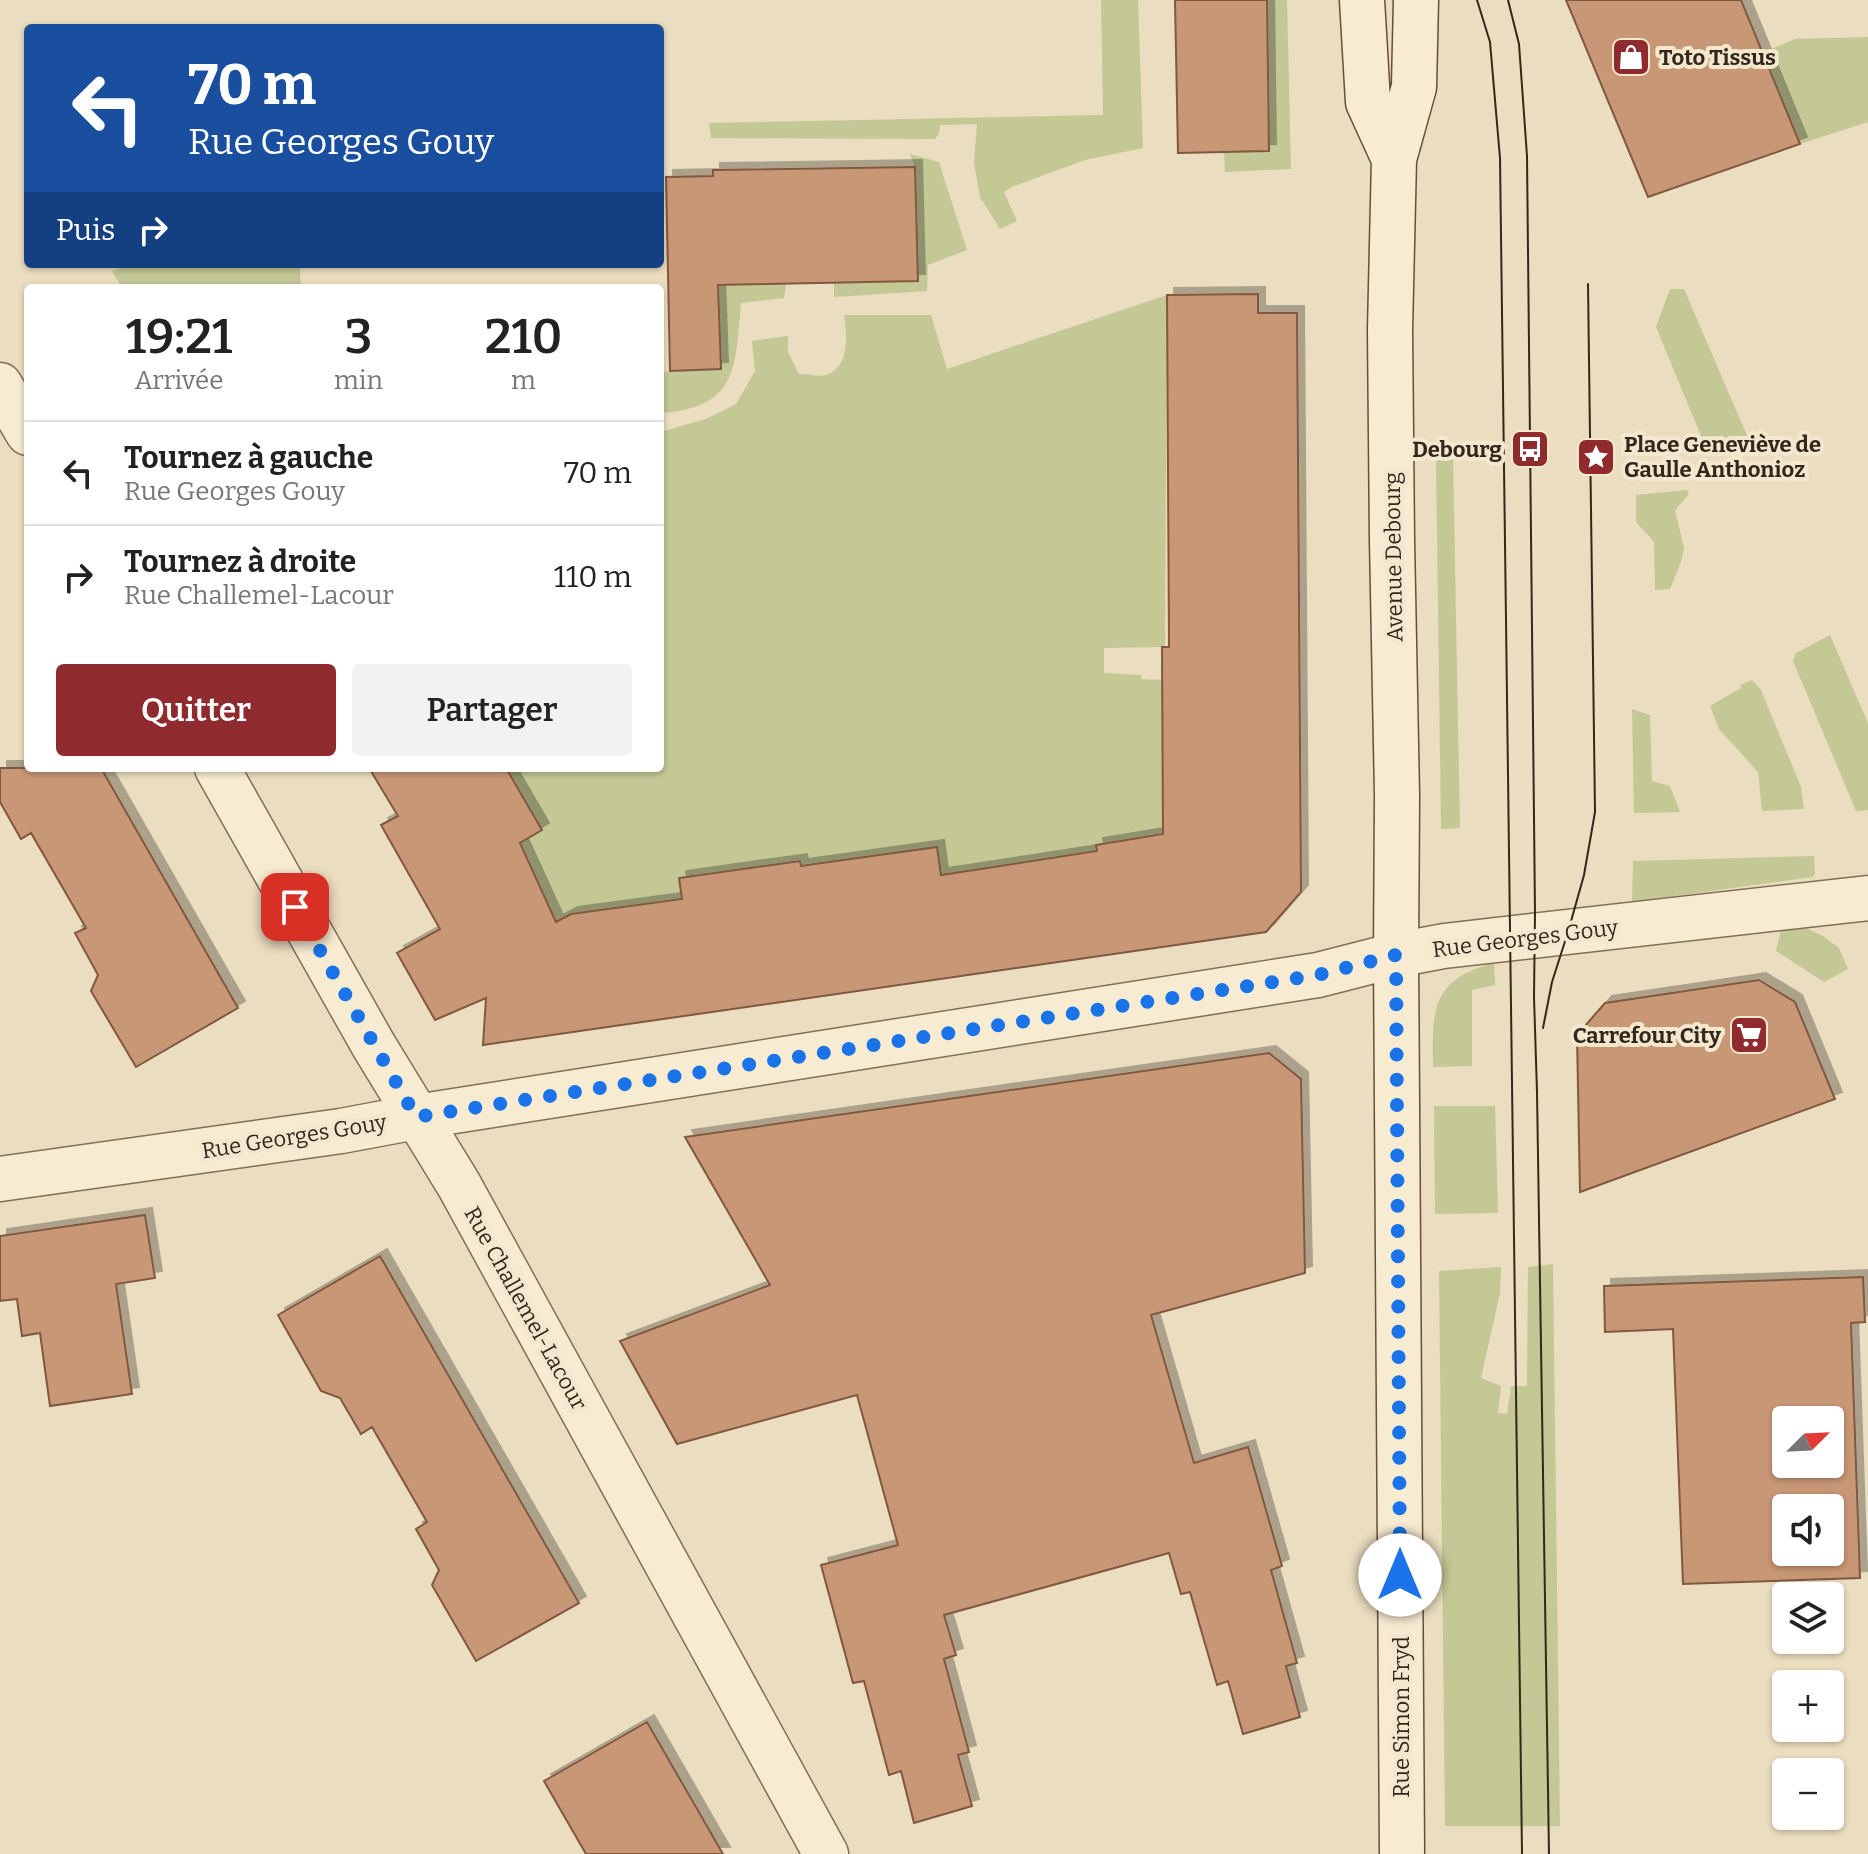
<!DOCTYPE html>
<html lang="fr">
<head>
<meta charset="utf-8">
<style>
	body { margin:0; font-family:Bitter,serif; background:#f2f2f2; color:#222; height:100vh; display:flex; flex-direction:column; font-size:30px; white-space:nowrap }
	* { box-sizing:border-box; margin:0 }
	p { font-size:26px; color:#767676 }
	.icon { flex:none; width:44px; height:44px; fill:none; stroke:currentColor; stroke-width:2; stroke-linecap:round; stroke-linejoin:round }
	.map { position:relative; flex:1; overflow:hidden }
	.panel { position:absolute; left:24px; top:284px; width:640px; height:488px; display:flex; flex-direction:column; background:#fff; border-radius:8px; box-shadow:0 2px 6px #0004 }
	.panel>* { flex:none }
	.top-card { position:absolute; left:24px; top:24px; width:640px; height:244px; border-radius:8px; box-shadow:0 2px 6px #0004; background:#1a4fa0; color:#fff; overflow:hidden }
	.needle { width:52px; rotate:66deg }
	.tools { position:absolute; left:1772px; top:1406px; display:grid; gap:16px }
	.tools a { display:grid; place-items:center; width:72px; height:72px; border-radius:8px; background:#fff; box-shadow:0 2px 6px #0004; font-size:40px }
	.pin { position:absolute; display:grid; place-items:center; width:68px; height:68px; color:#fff; margin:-34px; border-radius:16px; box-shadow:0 4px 12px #0006 }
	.me { position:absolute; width:88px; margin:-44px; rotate:0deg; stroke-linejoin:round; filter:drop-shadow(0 0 6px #0008) }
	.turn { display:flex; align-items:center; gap:28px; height:168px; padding:0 32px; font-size:36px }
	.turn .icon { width:104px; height:104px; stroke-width:2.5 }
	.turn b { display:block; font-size:56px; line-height:68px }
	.then { display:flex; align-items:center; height:76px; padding:0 32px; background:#0003; gap:16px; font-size:30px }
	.eta { display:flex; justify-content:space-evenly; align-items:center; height:136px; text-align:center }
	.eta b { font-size:48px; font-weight:600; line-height:56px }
	.action { display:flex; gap:16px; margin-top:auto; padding:16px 32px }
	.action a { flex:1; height:92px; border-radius:8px; background:#8f2b2e; color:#fff; font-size:32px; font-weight:600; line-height:92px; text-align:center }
	.action a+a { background:#f2f2f2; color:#222 }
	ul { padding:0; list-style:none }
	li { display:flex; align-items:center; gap:24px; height:104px; padding:0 32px; border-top:2px solid #e0e0e0 }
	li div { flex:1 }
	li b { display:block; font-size:30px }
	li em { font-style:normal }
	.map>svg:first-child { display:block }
	.green { fill:#c3c894 }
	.building { fill:#c89776; stroke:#81583f; stroke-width:2; fill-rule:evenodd; filter:url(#shadow) }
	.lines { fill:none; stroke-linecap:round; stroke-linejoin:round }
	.street-casing { stroke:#836e58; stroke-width:47 }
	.secondary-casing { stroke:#654f3c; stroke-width:47 }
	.street { stroke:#f7ebd1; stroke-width:44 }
	.secondary { stroke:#f7ebd1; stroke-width:44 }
	.tram { stroke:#33271c; stroke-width:2 }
	.route { stroke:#1a73e8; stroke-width:14; stroke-dasharray:0 25.2 }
	.labels { text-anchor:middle; stroke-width:8; stroke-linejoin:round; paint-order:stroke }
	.poi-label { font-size:22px; font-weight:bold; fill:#33271c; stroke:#f3e8ce; text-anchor:start }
	.street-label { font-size:22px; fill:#33271c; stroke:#f3e8ce }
</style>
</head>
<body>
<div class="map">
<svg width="1868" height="1854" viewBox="0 0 1868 1854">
	<defs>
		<filter id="shadow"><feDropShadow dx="7" dy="-7" stdDeviation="0" flood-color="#0004"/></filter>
	</defs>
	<rect width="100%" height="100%" fill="#ebddbf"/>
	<path class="green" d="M 1101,0 L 1138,0 L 1143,148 L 1085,160 L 1012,187 L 1004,192 L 1017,221 L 1000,229 L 980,197 L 974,163 L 977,124 L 940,125 L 939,134 L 935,139 L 711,138 L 709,123 L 1103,115 Z
		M 1267,0 L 1287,0 L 1291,169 L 1225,172 L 1224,151 L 1269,150 Z
		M 1868,37 L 1868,122 L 1800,144 L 1762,53 L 1795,39 Z
		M 910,154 L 939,162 L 967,250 L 928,265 L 927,291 L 834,297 L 834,283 L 918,281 L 915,167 Z
		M 132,264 L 303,264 L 300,270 L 301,288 L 122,288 L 112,271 Z
		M 786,284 L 784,298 L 741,303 C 735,367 739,408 660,413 L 660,372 L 721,369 L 719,286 Z
		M 1670,289 L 1684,289 L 1755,454 L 1706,448 L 1656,327 Z
		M 1167,295 L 1165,647 L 1104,648 L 1104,673 L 1141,675 L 1141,679 L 1162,680 L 1163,833 L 1155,843 L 1147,837 L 1096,845 L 1097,851 L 941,875 L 936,847 L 869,857 L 802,878 L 799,861 L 704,875 L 680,885 L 682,899 L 614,908 L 531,935 L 526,856 L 520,843 L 541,830 L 506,768 L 660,768 L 660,432 L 706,419 L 736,404 L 755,371 L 752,341 L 788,336 L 788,352 L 799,374 C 807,374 818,377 826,375 C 850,367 847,335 844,315 L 931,315 L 947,369 Z
		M 1436,460 L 1453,460 L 1460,828 L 1441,829 Z
		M 1687,490 L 1689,494 L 1675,510 L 1684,548 L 1682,559 L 1670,589 L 1655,590 L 1654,542 L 1636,522 L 1636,495 Z
		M 1830,635 L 1868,723 L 1868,810 L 1856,811 L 1793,661 L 1796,653 Z
		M 1752,680 L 1761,690 L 1801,787 L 1804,809 L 1762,811 L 1758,772 L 1719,729 L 1710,706 L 1741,688 L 1740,685 Z
		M 1632,709 L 1650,715 L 1652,781 L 1670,786 L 1680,812 L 1634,813 Z
		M 1814,856 L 1815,873 L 1813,877 L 1632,902 L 1633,861 Z
		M 1804,927 L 1823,936 L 1839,948 L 1848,969 L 1824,982 L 1776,951 L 1781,930 Z
		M 1494,963 L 1495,985 L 1472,990 L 1472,1066 L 1433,1067 C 1432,1011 1431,979 1494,963 Z
		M 1434,1106 L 1495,1106 L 1498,1213 L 1435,1214 Z
		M 1553,1264 L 1560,1826 L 1445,1826 L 1439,1271 L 1501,1267 L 1500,1293 L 1481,1378 L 1501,1386 L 1498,1413 L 1507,1414 L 1511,1386 L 1527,1386 L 1528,1267 Z"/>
	<path class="building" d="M 1175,0 L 1267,0 L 1269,151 L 1178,153 Z
		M 1566,0 L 1741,0 L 1800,144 L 1648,197 Z
		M 915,167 L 918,281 L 718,285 L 721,369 L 670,371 L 666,177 L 713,176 L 713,170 Z
		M 1258,294 L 1258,313 L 1297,313 L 1301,892 L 1266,932 L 483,1045 L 486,998 L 435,1020 L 397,953 L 440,929 L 381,825 L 398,816 L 369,768 L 506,768 L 542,830 L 520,843 L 556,922 L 571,914 L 682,899 L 679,878 L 800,861 L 801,866 L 937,847 L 941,875 L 1097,851 L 1096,845 L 1163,834 L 1162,647 L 1169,647 L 1167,295 Z
		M 0,768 L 101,768 L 238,1008 L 136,1067 L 91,991 L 98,975 L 75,933 L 86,928 L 31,833 L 21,839 L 0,802 Z
		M 1759,980 L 1795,1002 L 1835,1099 L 1580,1192 L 1577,1035 L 1605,1003 Z
		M 1269,1053 L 1301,1079 L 1305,1273 L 1151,1315 L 1194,1463 L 1248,1447 L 1282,1566 L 1271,1570 L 1297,1663 L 1286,1666 L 1300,1717 L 1243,1734 L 1228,1681 L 1217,1685 L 1190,1592 L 1181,1594 L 1169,1553 L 944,1615 L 956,1655 L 944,1659 L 969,1752 L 958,1755 L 972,1806 L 914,1823 L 901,1771 L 889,1775 L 864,1681 L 853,1683 L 821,1565 L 898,1545 L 857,1395 L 677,1444 L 620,1341 L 770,1285 L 685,1137 Z
		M 145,1215 L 155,1278 L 116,1284 L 132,1394 L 50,1406 L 40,1333 L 22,1336 L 17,1299 L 0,1301 L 0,1236 Z
		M 380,1256 L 579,1603 L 476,1661 L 432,1585 L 439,1570 L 416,1529 L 427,1522 L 372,1427 L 361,1434 L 340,1398 L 321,1391 L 278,1315 Z
		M 1863,1277 L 1865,1322 L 1851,1323 L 1860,1578 L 1683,1584 L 1673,1329 L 1605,1332 L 1604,1286 ZM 1786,1420 L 1830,1420 L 1830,1464 L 1786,1464 ZM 1786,1508 L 1830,1508 L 1830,1552 L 1786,1552 Z
		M 647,1722 L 723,1854 L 586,1854 L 544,1781 Z"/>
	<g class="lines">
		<defs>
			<path id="street" d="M 0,385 L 28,433
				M 217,768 L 374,1046 L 459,1185 L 826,1854
				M 0,1179 L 341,1131 L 416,1117 L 1318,975 L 1396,955 L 1444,946 L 1868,898"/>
			<path id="secondary" d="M 1362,0 L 1368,102 L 1394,159
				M 1402,1854 L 1396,955 L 1397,795 L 1392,540 L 1390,330 L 1394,159 L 1414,87 L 1416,0"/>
		</defs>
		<use href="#street" class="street-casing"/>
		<use href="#secondary" class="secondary-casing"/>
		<use href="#street" class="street"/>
		<use href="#secondary" class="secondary"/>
		<path class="tram" d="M 1477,0 L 1490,42 L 1500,158 L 1522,1854
			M 1508,0 L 1519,44 L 1527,156 L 1535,912 L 1534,997 L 1537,1092 L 1549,1854
			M 1543,1028 L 1552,982 L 1568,932 L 1584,875 L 1595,812 L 1588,284"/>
	</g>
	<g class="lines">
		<path class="route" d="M 295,907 L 416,1117 L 1318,975 L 1396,955 L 1400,1575"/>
	</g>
	<defs>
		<symbol id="shop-square" viewBox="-11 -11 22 22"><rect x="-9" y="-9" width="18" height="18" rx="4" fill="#8f2b2e" stroke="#f3e8ce"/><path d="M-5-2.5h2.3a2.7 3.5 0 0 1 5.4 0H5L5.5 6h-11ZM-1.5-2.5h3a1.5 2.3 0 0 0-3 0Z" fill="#fff"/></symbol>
		<symbol id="bus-square" viewBox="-11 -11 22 22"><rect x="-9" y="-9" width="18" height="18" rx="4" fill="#8f2b2e" stroke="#f3e8ce"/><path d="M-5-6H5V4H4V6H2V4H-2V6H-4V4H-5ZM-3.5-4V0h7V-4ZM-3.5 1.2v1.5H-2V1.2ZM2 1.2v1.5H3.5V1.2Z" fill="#fff"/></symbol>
		<symbol id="sight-square" viewBox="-11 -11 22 22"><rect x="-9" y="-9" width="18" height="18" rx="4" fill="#8f2b2e" stroke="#f3e8ce"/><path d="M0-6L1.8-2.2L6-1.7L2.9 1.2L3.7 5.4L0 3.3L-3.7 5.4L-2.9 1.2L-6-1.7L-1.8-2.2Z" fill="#fff"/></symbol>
		<symbol id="supermarket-square" viewBox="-11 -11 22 22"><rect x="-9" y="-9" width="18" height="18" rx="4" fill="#8f2b2e" stroke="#f3e8ce"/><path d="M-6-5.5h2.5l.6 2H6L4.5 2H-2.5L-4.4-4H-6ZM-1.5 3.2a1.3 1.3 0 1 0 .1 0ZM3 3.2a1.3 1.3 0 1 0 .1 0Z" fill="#fff"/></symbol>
	</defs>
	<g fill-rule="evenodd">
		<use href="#shop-square" x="1609" y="35" width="44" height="44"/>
		<use href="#bus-square" x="1508" y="427" width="44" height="44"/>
		<use href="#sight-square" x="1574" y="435" width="44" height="44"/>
		<use href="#supermarket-square" x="1727" y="1013" width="44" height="44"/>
	</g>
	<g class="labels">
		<g class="poi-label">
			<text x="1659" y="65">Toto Tissus</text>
			<text x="1624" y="452">Place Geneviève de<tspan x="1624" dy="25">Gaulle Anthonioz</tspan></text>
			<text x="1502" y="457" text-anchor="end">Debourg</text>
			<text x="1721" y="1043" text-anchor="end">Carrefour City</text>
		</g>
		<g class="street-label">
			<text transform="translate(1393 557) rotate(-91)" y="8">Avenue Debourg</text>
			<text transform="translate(1525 938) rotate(-7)" y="8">Rue Georges Gouy</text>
			<text transform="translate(294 1136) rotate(-9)" y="8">Rue Georges Gouy</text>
			<text transform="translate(526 1308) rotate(61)" y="8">Rue Challemel-Lacour</text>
			<text transform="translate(1401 1717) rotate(-90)" y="8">Rue Simon Fryd</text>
		</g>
	</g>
</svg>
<div class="tools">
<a><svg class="needle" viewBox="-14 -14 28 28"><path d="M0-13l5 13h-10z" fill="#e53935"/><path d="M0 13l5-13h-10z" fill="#767676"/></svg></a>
<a><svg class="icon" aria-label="sound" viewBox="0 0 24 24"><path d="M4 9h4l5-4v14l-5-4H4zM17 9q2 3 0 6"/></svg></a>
<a><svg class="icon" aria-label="layers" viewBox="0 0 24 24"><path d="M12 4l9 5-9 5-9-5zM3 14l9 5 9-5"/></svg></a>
<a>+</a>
<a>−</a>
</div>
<div class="pin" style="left:295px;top:907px;background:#d93025"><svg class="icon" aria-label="arrive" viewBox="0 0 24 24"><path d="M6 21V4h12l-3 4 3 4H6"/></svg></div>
<svg class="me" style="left:1400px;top:1575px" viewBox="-20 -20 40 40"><circle r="19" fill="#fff"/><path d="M0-13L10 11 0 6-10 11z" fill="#1a73e8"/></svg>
<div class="top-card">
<div class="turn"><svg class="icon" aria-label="left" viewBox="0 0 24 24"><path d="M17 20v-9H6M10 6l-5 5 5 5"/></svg><div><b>70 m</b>Rue Georges Gouy</div></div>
<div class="then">Puis<svg class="icon" aria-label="right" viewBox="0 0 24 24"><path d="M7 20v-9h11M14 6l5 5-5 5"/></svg></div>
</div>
<section class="panel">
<div class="eta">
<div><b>19:21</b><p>Arrivée</p></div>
<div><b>3</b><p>min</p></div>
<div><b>210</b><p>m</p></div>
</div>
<ul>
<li><svg class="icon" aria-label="left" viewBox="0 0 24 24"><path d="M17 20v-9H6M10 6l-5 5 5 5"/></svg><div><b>Tournez à gauche</b><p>Rue Georges Gouy</p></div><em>70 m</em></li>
<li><svg class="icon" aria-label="right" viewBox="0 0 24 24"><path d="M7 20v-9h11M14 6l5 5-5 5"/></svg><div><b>Tournez à droite</b><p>Rue Challemel-Lacour</p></div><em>110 m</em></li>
</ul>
<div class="action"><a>Quitter</a><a>Partager</a></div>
</section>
</div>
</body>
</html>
